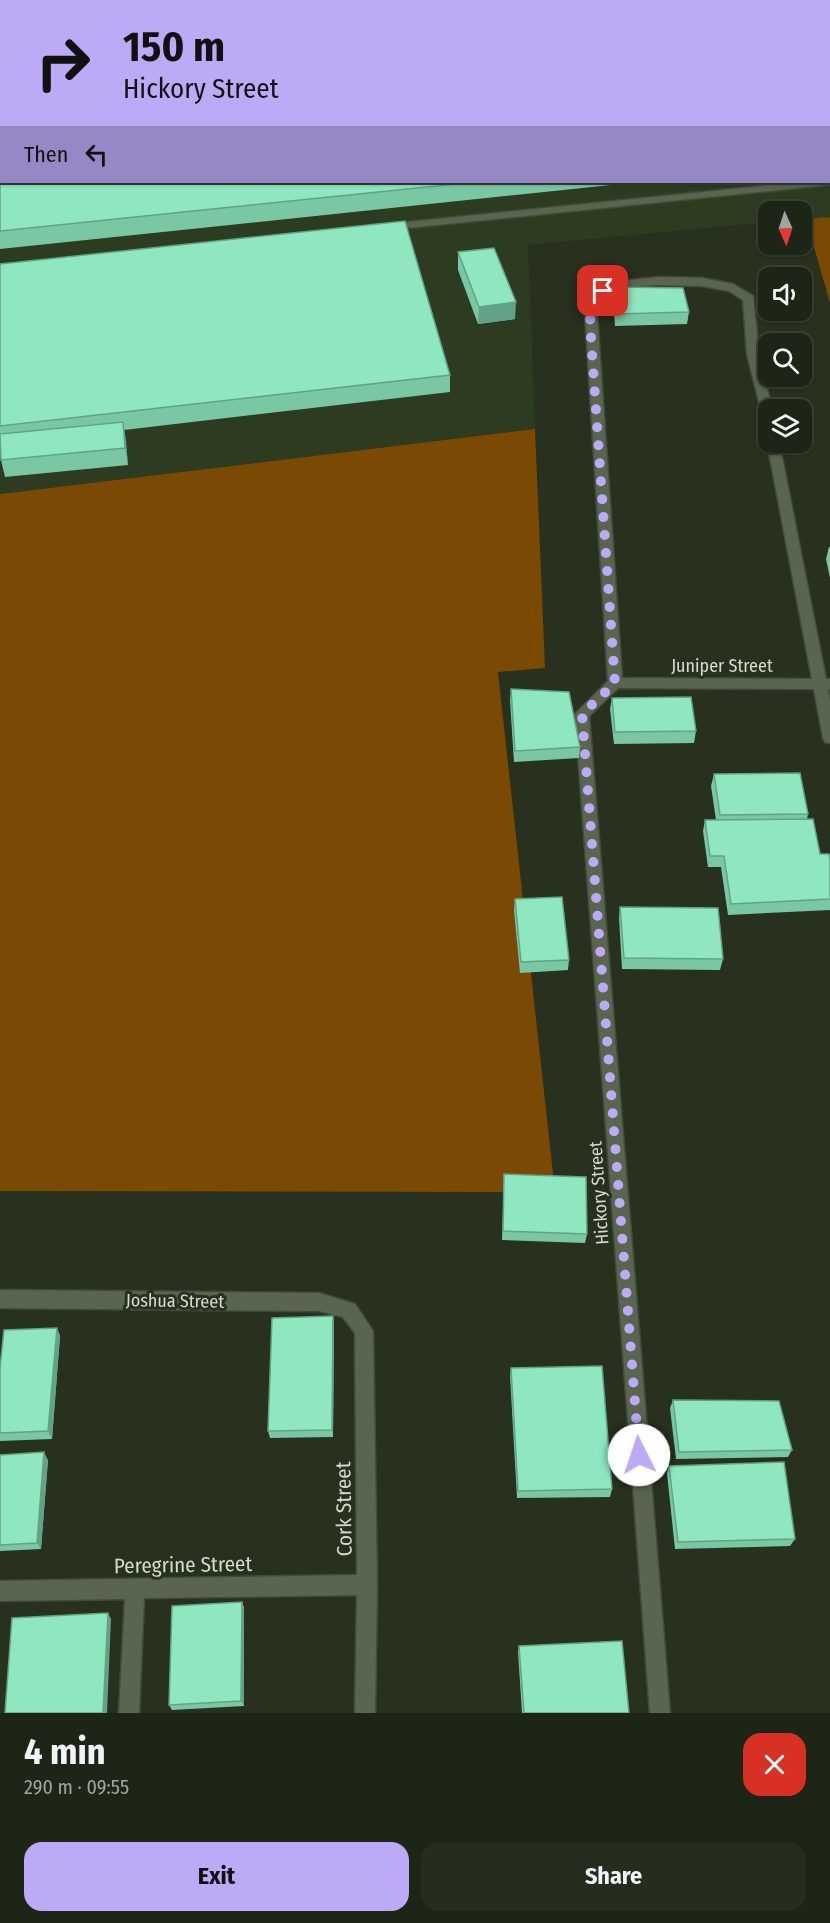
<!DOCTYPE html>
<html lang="en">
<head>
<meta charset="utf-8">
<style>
	body { margin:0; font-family:"Fira Sans Condensed",sans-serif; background:#252d1f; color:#f1f3f6; height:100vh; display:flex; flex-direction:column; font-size:22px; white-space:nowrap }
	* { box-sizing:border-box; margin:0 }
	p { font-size:20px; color:#a0a5a1 }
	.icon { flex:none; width:33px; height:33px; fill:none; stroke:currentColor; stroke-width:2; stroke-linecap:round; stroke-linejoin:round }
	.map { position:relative; height:1713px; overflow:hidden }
	.panel { display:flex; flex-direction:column; background:#1d2516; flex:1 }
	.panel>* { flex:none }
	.hud { position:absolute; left:0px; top:0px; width:831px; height:183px; box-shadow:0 2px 4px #0004,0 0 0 2px #3b4235; background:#bcaaf6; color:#111; overflow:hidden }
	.needle { width:39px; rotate:177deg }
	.fabs { position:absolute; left:758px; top:201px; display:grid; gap:12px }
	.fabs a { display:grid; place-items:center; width:54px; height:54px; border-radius:12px; background:#1d2516; box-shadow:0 2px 4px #0004,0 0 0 2px #3b4235; font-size:30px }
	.pin { position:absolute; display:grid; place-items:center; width:51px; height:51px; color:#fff; margin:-26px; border-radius:12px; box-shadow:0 3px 9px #0006 }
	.me { position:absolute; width:66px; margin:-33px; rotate:356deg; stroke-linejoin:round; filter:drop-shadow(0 0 4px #0008) }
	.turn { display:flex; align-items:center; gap:21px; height:126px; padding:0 24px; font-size:27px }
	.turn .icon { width:78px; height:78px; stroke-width:2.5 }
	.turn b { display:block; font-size:42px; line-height:51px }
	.then { display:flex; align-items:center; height:57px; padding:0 24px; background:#0003; gap:12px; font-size:22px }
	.round { display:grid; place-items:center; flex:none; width:63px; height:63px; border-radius:18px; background:#252d1f }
	.summary { display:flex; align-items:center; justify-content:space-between; height:102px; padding:0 24px }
	h1 { font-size:36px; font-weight:700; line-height:45px }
	.action { display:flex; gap:12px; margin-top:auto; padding:12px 24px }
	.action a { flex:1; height:69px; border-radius:18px; background:#bcaaf6; color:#111; font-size:24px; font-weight:700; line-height:69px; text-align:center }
	.action a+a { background:#252d1f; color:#f1f3f6 }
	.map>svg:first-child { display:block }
	.built { fill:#2d3b21; fill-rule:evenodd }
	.green { fill:#7a4904 }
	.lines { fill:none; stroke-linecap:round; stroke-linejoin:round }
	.minor-casing { stroke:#424b3b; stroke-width:3 }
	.minor { fill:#59654f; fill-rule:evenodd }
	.wall { fill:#7ac7a4 }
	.shaded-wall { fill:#63a286 }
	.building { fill:#8ee7bf; stroke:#63a286; stroke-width:1.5 }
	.route { stroke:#bcaaf6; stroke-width:10; stroke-dasharray:0 18 }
	.labels { text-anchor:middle; stroke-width:6; stroke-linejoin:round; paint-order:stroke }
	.street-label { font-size:18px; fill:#d4dbcf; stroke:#27311e }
	.near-street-label { font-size:21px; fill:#d4dbcf; stroke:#27311e }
</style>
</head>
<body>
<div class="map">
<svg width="830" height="1713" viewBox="0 0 830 1713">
	<rect width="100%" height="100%" fill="#27311e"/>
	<path class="built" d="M 0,0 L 830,0 L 830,303 L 807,219 L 801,219 L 801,212 L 768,212 L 768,222 L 528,245 L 535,429 L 0,494 ZM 2,2 L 830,2 L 830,182 L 2,182 Z"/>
	<path class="green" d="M 829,217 L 830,219 L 830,303 L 806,219 Z
		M 535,429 L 545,668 L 498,672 L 555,1192 L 0,1191 L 0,494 Z"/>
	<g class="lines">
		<defs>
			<path id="minor" d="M 737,0 L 747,0 L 748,2 L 738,2 Z
				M 830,180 L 830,184 L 827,185 L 388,230 L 382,227 L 388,224 L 800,182 L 830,182 Z
				M 660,277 L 702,278 L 733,284 L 753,296 L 759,354 L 772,410 L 768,410 L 768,423 L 764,422 L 747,354 L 743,300 L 729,291 L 702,286 L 660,285 L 618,287 L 596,299 L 622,678 L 812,679 L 767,442 L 768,440 L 768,442 L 779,442 L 826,679 L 830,679 L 830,689 L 828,689 L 830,702 L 830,743 L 825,742 L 823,738 L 814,689 L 618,688 L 589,716 L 670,1713 L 650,1713 L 575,714 L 608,681 L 584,297 L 612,282 Z
				M 0,1290 L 319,1293 L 355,1304 L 373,1331 L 377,1585 L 375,1713 L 355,1713 L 357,1595 L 144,1598 L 139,1713 L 119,1713 L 125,1599 L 0,1601 L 0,1581 L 357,1575 L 355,1333 L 343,1317 L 319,1311 L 0,1308 Z"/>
		</defs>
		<use href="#minor" class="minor-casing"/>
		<use href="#minor" class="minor"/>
	</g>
	<path class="wall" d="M 0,0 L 455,0 L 439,2 L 2,2 L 2,42 L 0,42 Z
		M 0,98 L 2,182 L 640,182 L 0,249 Z
		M 458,252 L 515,319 L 478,324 L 458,270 Z
		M 0,264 L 450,375 L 450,392 L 124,430 L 128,465 L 5,477 L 1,460 L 0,444 Z
		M 614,287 L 689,312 L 687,324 L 615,326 L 613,299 Z
		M 829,547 L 830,547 L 830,578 L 826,559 Z
		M 511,689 L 580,747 L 579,758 L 514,762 L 510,701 Z
		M 612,698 L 696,731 L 694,743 L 614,744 L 610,709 Z
		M 714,774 L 808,814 L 807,819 L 820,854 L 830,859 L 830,910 L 728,915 L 721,867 L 708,867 L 703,831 L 705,820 L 716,820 L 711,786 Z
		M 515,899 L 569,960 L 568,970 L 520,973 L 514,910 Z
		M 620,907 L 723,959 L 720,970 L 622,969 L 619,918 Z
		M 504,1174 L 587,1234 L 585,1243 L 502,1240 Z
		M 333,1316 L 334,1325 L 333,1437 L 270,1438 L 268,1431 Z
		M 57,1328 L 60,1336 L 52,1439 L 0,1441 L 0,1368 Z
		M 511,1368 L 612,1489 L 610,1497 L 517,1498 L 510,1376 Z
		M 673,1400 L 792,1450 L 788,1457 L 676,1459 L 670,1408 Z
		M 0,1455 L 48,1460 L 41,1549 L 0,1551 Z
		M 669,1466 L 795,1539 L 790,1546 L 675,1549 L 667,1473 Z
		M 242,1602 L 244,1608 L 244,1706 L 172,1710 L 169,1705 Z
		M 519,1646 L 629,1713 L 522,1713 L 518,1652 Z"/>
	<path class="shaded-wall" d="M 516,302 L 515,319 L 478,324 L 479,307 Z
		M 123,422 L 126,440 L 128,465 L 125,448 Z
		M 333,1316 L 334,1325 L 333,1437 L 332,1430 Z
		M 57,1328 L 60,1336 L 52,1439 L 48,1431 Z
		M 44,1452 L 48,1460 L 41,1549 L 37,1543 Z
		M 242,1602 L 244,1608 L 244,1706 L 241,1701 Z
		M 108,1613 L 111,1619 L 107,1713 L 103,1713 Z"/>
	<path class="building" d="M 0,0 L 272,0 L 255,2 L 2,2 L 2,25 L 0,25 Z
		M 0,98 L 2,98 L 2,182 L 475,182 L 0,231 Z
		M 405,221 L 450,375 L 0,426 L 0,264 Z
		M 494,248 L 516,302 L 479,307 L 458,252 Z
		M 614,287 L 683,288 L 689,312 L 616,314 Z
		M 123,422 L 125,448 L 1,460 L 0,434 Z
		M 511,689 L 569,692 L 580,747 L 515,751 Z
		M 691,697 L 696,731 L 615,732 L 612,698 Z
		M 800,773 L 808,814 L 720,815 L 714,774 Z
		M 813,819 L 820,854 L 829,854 L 830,859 L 830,899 L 731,904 L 724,856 L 710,856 L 705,820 Z
		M 562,897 L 569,960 L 521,962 L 515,899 Z
		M 620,907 L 718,908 L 723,959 L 624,958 Z
		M 504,1174 L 586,1177 L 587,1234 L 503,1231 Z
		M 333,1316 L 332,1430 L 268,1431 L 272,1318 Z
		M 57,1328 L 48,1431 L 0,1433 L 0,1368 L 4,1330 Z
		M 602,1366 L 612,1489 L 518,1491 L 511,1368 Z
		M 673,1400 L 779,1401 L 792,1450 L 679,1452 Z
		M 44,1452 L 37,1543 L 0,1545 L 0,1455 Z
		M 784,1462 L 795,1539 L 678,1542 L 669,1466 Z
		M 242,1602 L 241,1701 L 169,1705 L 172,1606 Z
		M 108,1613 L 103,1713 L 5,1713 L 12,1618 Z
		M 622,1641 L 629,1713 L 524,1713 L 519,1646 Z"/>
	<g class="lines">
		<path class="route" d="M 603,291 L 591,297 L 590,324 L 615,683 L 582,714 L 639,1455"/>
	</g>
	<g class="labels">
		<g class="street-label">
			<text x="722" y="672">Juniper Street</text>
			<text transform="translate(599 1193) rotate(-94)" y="6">Hickory Street</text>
			<text transform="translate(175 1301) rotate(1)" y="6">Joshua Street</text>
		</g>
		<g class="near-street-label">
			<text transform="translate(344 1509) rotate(-91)" y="7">Cork Street</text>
			<text transform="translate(183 1565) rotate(-1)" y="7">Peregrine Street</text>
		</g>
	</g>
</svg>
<div class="fabs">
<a><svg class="needle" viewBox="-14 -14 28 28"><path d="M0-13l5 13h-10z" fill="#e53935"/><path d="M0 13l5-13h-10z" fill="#a0a5a1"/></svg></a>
<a><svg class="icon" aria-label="sound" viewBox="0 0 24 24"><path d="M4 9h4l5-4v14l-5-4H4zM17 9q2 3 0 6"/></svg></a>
<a><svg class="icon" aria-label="search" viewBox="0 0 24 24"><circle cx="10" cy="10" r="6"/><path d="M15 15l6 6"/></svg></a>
<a><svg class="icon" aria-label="layers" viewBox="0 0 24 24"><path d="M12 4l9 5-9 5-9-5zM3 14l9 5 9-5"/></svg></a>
</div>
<div class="pin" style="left:603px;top:291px;background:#d93025"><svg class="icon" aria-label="arrive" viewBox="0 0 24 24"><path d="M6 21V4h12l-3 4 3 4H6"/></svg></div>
<svg class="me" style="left:639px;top:1455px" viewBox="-20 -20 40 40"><circle r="19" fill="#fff"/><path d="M0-13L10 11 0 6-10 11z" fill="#bcaaf6"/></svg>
<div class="hud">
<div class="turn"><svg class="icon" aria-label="right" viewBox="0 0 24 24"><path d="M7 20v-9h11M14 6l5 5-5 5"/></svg><div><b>150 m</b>Hickory Street</div></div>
<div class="then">Then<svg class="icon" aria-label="left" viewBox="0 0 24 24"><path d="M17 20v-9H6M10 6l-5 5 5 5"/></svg></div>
</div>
</div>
<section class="panel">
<div class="summary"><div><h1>4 min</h1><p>290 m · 09:55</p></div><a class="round" style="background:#d93025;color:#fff"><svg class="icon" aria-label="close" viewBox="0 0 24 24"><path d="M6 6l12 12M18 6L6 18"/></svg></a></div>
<div class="action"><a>Exit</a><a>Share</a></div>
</section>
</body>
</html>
